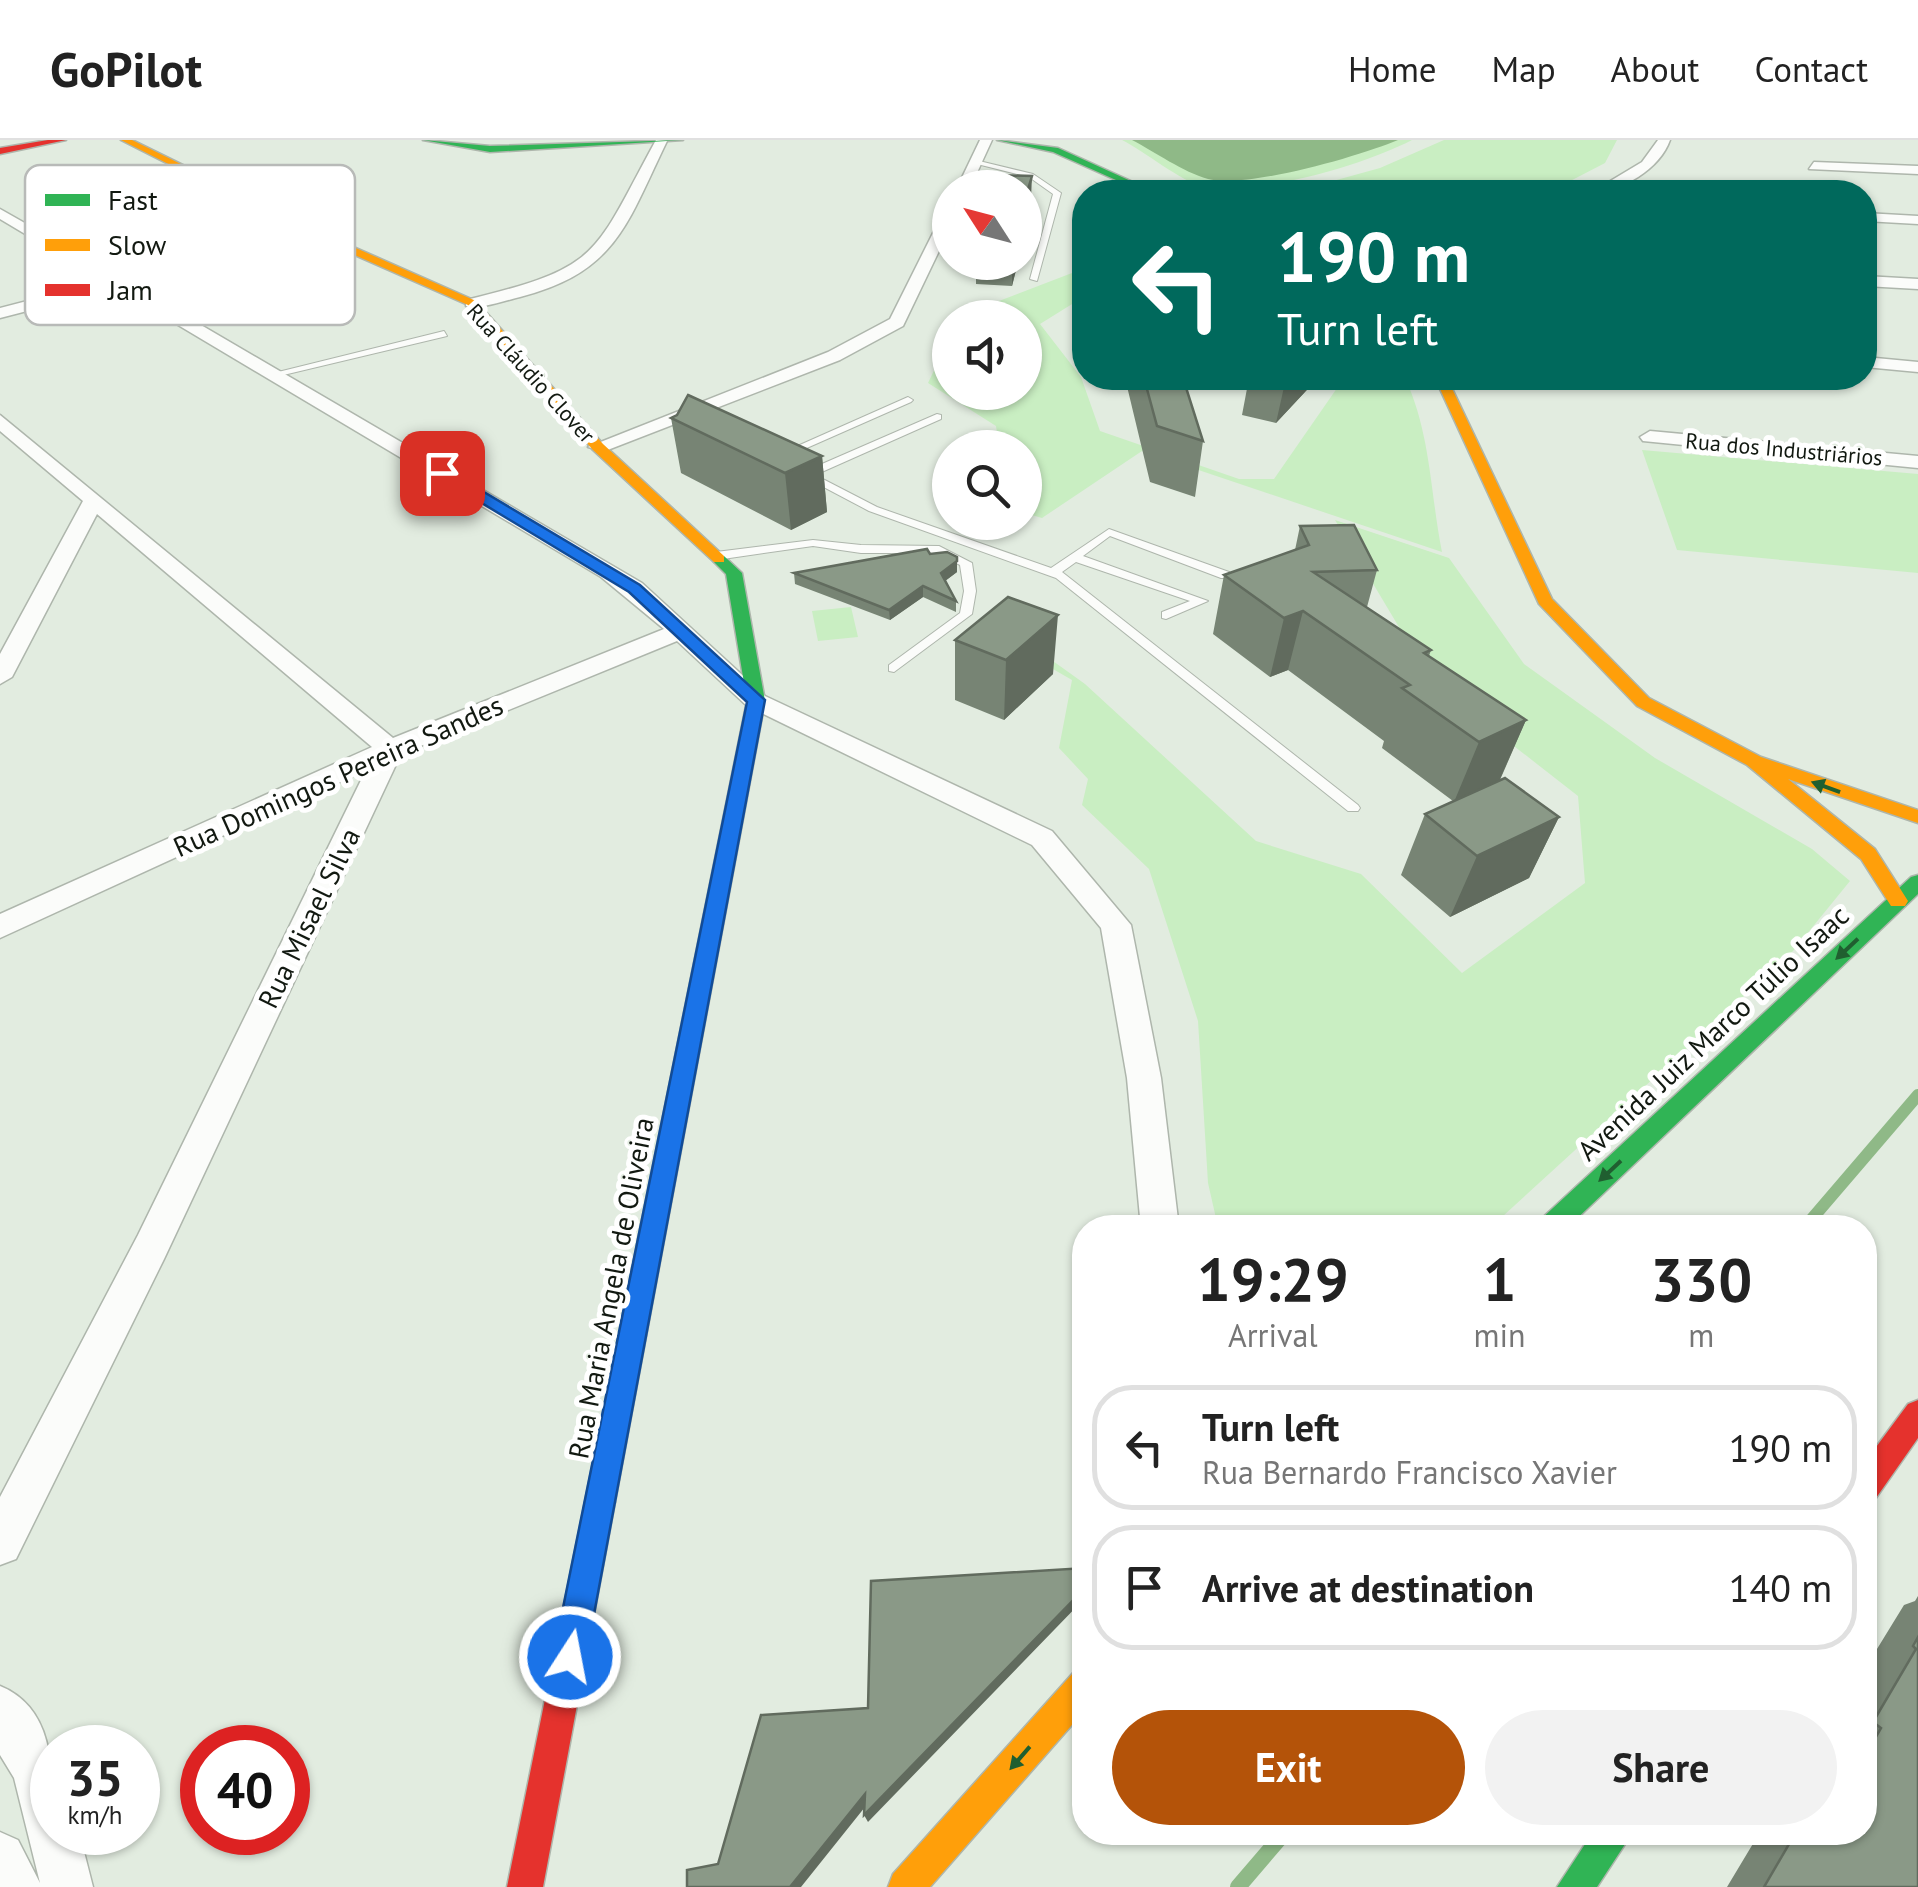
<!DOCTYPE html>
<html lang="en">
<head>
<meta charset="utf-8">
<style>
	body { margin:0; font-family:"PT Sans",sans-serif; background:#f2f2f2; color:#222; height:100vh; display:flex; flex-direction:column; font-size:38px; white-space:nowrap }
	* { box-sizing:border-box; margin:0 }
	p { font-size:32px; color:#767676 }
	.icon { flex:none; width:55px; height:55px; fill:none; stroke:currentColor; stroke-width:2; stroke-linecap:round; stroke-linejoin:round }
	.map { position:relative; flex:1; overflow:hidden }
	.sheet { position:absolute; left:1072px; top:1075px; width:805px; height:630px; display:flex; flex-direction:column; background:#fff; border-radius:40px; box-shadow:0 2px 8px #0004 }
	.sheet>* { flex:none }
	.top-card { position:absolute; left:1072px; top:40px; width:805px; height:210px; border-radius:40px; box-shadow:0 2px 8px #0004; background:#00695c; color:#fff; overflow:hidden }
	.needle { width:65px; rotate:306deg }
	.buttons { position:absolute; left:932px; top:30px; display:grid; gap:20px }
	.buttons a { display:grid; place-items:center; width:110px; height:110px; border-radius:50%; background:#fff; box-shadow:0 2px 8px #0004; font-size:50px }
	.speed { position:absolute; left:30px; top:1585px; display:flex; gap:20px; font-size:50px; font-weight:700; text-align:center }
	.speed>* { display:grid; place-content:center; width:130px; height:130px; border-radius:50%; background:#fff; box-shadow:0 2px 8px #0004; line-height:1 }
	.speed small { font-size:25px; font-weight:400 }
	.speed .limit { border:15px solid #d22; background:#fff; color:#111 }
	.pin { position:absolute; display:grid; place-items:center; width:85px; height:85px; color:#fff; margin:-42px; border-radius:20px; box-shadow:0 5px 15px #0006 }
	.me { position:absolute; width:110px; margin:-55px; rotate:11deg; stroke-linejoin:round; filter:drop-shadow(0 0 8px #0008) }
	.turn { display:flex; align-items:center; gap:35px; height:210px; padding:0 40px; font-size:45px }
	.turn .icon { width:130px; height:130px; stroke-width:2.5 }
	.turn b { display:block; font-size:70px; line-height:85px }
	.eta { display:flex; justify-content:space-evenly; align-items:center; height:170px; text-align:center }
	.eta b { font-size:60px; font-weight:700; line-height:70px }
	.cta { display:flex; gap:20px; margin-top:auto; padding:20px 40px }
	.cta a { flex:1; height:115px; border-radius:60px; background:#b45309; color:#fff; font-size:40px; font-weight:700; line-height:115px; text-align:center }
	.cta a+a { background:#f2f2f2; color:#222 }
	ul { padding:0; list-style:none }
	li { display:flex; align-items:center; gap:30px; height:125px; margin:0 20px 15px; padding:0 20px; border:5px solid #e0e0e0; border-radius:40px }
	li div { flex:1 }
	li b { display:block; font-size:38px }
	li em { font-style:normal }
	header { display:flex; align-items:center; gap:60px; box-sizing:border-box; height:140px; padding:0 50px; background:#fff; border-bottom:2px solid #e0e0e0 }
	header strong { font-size:48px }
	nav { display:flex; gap:55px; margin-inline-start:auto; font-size:35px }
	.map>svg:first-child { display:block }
	.green { fill:#c9eec2 }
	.water { fill:#8fb987 }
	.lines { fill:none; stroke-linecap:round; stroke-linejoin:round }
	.stream-far1 { stroke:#8fb987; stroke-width:12 }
	.stream { stroke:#8fb987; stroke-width:16 }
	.lane-casing { stroke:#aeb6ac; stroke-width:2 }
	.street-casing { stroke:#aeb6ac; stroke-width:3 }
	.fast-casing { stroke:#aeb6ac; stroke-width:3 }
	.slow-casing { stroke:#aeb6ac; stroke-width:3 }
	.jam-casing { stroke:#aeb6ac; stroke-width:3 }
	.lane { fill:#fbfcfa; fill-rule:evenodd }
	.street { fill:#fbfcfa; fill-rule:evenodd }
	.fast { fill:#30b455; fill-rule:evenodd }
	.slow { fill:#ff9f0a; fill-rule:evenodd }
	.jam { fill:#e5322d; fill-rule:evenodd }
	.wall { fill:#778474 }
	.shaded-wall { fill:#616b5e }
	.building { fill:#8a9987; stroke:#616b5e; stroke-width:2.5 }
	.oneway { fill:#205f30 }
	.route { fill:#1a73e8; stroke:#114b97; stroke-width:2.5 }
	.labels { text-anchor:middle; stroke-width:10; stroke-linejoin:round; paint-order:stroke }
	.far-street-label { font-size:22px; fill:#121911; stroke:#fff }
	.street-label { font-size:28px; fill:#121911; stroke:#fff }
	.key { fill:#fff; stroke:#b8bab8; stroke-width:2.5 }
	.key-label { font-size:28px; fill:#121911 }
</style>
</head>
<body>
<header>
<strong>GoPilot</strong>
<nav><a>Home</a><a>Map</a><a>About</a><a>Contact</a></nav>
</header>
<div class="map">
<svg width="1918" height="1747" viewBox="0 0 1918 1747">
	<rect width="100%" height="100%" fill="#e2ece0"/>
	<path class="green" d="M 1122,0 L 1412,0 C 1364,25 1256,57 1202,46 C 1182,42 1144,11 1122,0 Z
		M 1444,0 L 1617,0 L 1605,23 L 1549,52 L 1293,52 L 1380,28 Z
		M 1085,128 L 1085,156 L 1040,184 L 1081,237 L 1100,291 L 1239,339 L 1274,339 L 1344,238 L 1405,238 C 1431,294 1430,352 1442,412 L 1142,311 L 1042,378 L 1025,373 L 1025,308 L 999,307 L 996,286 L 928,243 L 950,197 L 950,252 L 1025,252 L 1025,178 L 957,177 Z
		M 1642,310 L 1918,334 L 1918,433 L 1677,410 Z
		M 1335,380 L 1449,418 L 1524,524 L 1655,618 L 1812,709 L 1850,741 L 1793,811 L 1491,1087 L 1218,1087 L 1208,1043 L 1198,881 L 1149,729 L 1082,665 L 1088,639 L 1059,608 L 1072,540 L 999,498 L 1007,488 L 1085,544 L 1256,701 L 1361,734 L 1462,833 L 1585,743 L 1578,656 L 1446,553 L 1424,529 Z
		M 851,467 L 858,497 L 818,501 L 812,471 Z"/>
	<path class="water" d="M 1132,0 L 1398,0 C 1360,16 1247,49 1208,39 C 1183,32 1155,12 1132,0 Z"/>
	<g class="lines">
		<path class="stream-far1" d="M 1804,1088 L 1918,955"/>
		<path class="stream" d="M 1238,1747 L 1285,1692"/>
		<defs>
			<path id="lane" d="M 975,20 L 1033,34 L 1061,53 L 1037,141 L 1030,139 L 1053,54 L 1029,37 L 973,23 Z
				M 444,191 L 447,196 L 275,237 L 270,234 Z
				M 908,257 L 913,260 L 911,262 L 784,318 L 775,316 Z
				M 937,274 L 941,275 L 941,279 L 815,335 L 877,367 L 1051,428 L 1109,389 L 1229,432 L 1229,438 L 1221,438 L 1110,396 L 1083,416 L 1208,461 L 1166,479 L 1162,478 L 1162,472 L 1190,461 L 1076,422 L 1062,432 L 1358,665 L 1360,668 L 1358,671 L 1348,671 L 1056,438 L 869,371 L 799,334 Z
				M 813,400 L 861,405 L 939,406 L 972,423 L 976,451 L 972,474 L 894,532 L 889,531 L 889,525 L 960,473 L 964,451 L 960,425 L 937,413 L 861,413 L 813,406 L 716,420 L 710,416 L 716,412 Z"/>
			<path id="street" d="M 656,0 L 667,1 C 627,83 617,132 520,157 C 503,161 483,169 466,166 L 466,160 C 602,127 592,117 656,0 Z
				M 980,0 L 992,0 L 970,48 L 957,48 Z
				M 1658,0 L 1670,0 C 1660,29 1621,52 1592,52 L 1642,22 Z
				M 1814,22 L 1918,26 L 1918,34 L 1809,29 Z
				M 0,69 L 120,137 L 316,89 L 316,95 L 131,144 L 642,443 L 765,556 L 1052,691 L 1131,785 L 1161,938 L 1179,1088 L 1141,1088 L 1127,938 L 1101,788 L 1032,705 L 747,566 L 677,501 L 401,614 L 164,1119 L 16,1419 L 0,1425 L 0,1357 L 138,1095 L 366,630 L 0,798 L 0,774 L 372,607 L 97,374 L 12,537 L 0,544 L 0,514 L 83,361 L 0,291 L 0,275 L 393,598 L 664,489 L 601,437 L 116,148 L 0,178 L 0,168 L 104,141 L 0,79 Z
				M 950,69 L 950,88 L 903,186 L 840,220 L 605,311 L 588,307 L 828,212 L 890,179 L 943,73 Z
				M 1865,73 L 1918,76 L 1918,84 L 1865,81 Z
				M 1865,136 L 1918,139 L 1918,149 L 1865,146 Z
				M 1865,217 L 1918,222 L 1918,232 L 1865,227 Z
				M 1650,291 L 1918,316 L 1918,328 L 1643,301 L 1640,297 Z
				M 0,1546 C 59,1570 52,1640 52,1692 L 79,1692 L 93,1747 L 0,1747 L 0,1692 L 18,1700 L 40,1743 L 14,1638 L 0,1615 Z"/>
			<path id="fast" d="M 423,0 L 490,6 L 683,0 L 490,12 Z
				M 997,0 L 1058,8 L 1155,52 L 1143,52 L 1053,12 Z
				M 714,416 L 724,416 L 742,433 L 765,561 L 615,1362 L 611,1373 L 600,1377 L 589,1373 L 585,1362 L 747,561 L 726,434 L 714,422 Z
				M 1918,735 L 1918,754 L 1567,1088 L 1536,1088 L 1540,1080 L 1911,737 Z
				M 1593,1692 L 1633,1692 L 1597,1747 L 1557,1747 Z"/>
			<path id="slow" d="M 121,0 L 132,0 L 315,90 L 476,161 L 603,304 L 724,416 L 724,422 L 714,422 L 593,310 L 468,165 L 307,94 Z
				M 1435,238 L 1447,238 L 1552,459 L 1649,558 L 1761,617 L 1918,670 L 1918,683 L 1788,639 L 1875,709 L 1908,761 L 1905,766 L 1891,766 L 1861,719 L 1747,625 L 1637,566 L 1539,464 Z
				M 1085,1528 L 1085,1570 L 930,1747 L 888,1747 L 893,1734 L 1073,1533 Z"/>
			<path id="jam" d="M 48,0 L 66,0 L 0,14 L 0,8 Z
				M 1918,1260 L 1918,1298 L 1876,1358 L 1865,1362 L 1865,1322 L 1908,1264 Z
				M 600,1347 L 611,1351 L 615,1362 L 543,1747 L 507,1747 L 585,1362 L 589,1351 Z"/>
		</defs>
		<use href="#lane" class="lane-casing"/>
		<use href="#street" class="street-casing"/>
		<use href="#fast" class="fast-casing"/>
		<use href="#slow" class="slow-casing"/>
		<use href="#jam" class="jam-casing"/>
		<use href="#lane" class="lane"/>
		<use href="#street" class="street"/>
		<use href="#fast" class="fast"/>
		<use href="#slow" class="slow"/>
		<use href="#jam" class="jam"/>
	</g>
	<path class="wall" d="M 976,122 L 1018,122 L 1012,146 L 976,144 Z
		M 1125,238 L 1183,238 L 1203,301 L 1195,357 L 1150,342 Z
		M 1249,238 L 1318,238 L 1276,283 L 1242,275 Z
		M 671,278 L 822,316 L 827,372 L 791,390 L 681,333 Z
		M 1300,386 L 1377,430 L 1367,467 L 1431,510 L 1429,516 L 1526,580 L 1500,640 L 1559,677 L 1529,738 L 1450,777 L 1401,735 L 1425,674 L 1453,661 L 1382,608 L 1384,601 L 1288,530 L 1270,537 L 1213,494 L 1224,435 L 1295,410 Z
		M 930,414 L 957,421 L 957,432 L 945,441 L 956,461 L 956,472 L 923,457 L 890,480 L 795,444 L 794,433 Z
		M 955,500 L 1053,534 L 1004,580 L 955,560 Z
		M 1918,1456 L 1918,1747 L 1727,1747 L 1760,1692 L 1865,1692 L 1865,1537 L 1872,1525 L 1869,1522 L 1904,1465 L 1915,1461 Z"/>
	<path class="shaded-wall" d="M 1032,36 L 1030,81 L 1025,99 L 1025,59 Z
		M 1012,122 L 1018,122 L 1012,146 Z
		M 1286,238 L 1318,238 L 1276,283 Z
		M 822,316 L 827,372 L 791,390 L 785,333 Z
		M 957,421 L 957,432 L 941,444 L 941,433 Z
		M 923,446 L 923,457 L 890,480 L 889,470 Z
		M 1303,471 L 1288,530 L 1270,537 L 1284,478 Z
		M 1058,475 L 1053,534 L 1004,580 L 1006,520 Z
		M 1526,580 L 1499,641 L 1454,662 L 1479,602 Z
		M 1559,677 L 1529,738 L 1450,777 L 1477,716 Z
		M 1085,1448 L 1085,1458 L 868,1682 L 864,1675 Z
		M 865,1654 L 869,1662 L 801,1747 L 790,1747 Z"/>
	<path class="building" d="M 994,35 L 1032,36 L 1025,59 L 1025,48 L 989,48 Z
		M 1144,238 L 1183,238 L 1203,301 L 1157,286 Z
		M 688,255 L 822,316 L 785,333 L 671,278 L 677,275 Z
		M 1354,385 L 1377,430 L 1313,432 L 1431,510 L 1424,513 L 1526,580 L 1479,602 L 1402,548 L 1410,545 L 1303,471 L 1284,478 L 1224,435 L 1309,405 L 1300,386 Z
		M 927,409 L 930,414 L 947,412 L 957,417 L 957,421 L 941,433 L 956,461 L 923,446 L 889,470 L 794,433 Z
		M 1008,457 L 1058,475 L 1006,520 L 955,500 Z
		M 1505,638 L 1559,677 L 1477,716 L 1425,674 Z
		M 1085,1428 L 1085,1448 L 864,1675 L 865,1654 L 790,1747 L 687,1747 L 687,1730 L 718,1724 L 761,1575 L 868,1568 L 871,1441 Z
		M 1918,1497 L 1918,1747 L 1764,1747 L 1796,1692 L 1865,1692 L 1865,1616 L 1881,1588 L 1873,1582 L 1916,1509 L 1913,1506 Z"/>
	<defs><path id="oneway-solid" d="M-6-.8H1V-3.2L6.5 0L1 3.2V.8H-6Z" transform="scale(2.5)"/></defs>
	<g class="oneway">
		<use href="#oneway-solid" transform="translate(1826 647) rotate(-160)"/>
		<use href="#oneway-solid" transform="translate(1847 809) rotate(137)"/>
		<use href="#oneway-solid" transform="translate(1610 1031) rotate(137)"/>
		<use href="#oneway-solid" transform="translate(1020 1618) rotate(131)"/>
	</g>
	<path class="route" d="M 437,330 L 447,330 L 640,445 L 765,560 L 586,1517 L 581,1529 L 570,1534 L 558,1529 L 553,1517 L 747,562 L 629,452 L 437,336 Z"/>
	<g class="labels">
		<g class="far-street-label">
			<text transform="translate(531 233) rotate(48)" y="8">Rua Cláudio Clover</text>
			<text transform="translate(1784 309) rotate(5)" y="8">Rua dos Industriários</text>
		</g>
		<g class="street-label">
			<text transform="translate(338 636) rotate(-24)" y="10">Rua Domingos Pereira Sandes</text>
			<text transform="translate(309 778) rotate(-64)" y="10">Rua Misael Silva</text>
			<text transform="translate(1713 893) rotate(-43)" y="10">Avenida Juiz Marco Túlio Isaac</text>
			<text transform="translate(611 1148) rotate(-79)" y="10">Rua Maria Angela de Oliveira</text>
		</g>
	</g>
	<rect x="25" y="25" width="330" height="160" rx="15" class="key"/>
	<rect x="45" y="54" width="45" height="12" fill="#30b455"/>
	<rect x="45" y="99" width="45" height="12" fill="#ff9f0a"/>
	<rect x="45" y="144" width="45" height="12" fill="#e5322d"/>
	<g class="key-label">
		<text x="108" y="70">Fast</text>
		<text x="108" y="115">Slow</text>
		<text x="108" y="160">Jam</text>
	</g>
</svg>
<div class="buttons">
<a><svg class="needle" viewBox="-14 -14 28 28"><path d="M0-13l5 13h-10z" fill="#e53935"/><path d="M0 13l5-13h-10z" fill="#767676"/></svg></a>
<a><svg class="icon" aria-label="sound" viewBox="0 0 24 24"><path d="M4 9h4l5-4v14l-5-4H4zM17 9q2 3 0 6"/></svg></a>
<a><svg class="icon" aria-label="search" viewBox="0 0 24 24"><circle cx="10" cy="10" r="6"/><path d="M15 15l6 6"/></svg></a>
</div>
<div class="speed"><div>35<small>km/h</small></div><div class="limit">40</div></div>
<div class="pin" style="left:442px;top:333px;background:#d93025"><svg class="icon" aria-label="arrive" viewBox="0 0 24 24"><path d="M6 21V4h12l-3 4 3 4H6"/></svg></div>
<svg class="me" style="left:570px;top:1517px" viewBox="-20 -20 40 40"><circle r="17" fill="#1a73e8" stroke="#fff" stroke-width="3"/><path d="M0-11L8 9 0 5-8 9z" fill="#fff"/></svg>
<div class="top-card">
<div class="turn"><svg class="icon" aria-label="left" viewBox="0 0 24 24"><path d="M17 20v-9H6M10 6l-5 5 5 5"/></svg><div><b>190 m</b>Turn left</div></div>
</div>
<section class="sheet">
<div class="eta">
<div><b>19:29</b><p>Arrival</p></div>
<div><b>1</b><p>min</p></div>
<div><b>330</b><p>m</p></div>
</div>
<ul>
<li><svg class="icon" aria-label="left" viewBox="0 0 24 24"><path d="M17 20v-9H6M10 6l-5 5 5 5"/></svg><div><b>Turn left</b><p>Rua Bernardo Francisco Xavier</p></div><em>190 m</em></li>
<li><svg class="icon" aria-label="arrive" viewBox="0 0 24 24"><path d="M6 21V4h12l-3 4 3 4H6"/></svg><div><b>Arrive at destination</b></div><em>140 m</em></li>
</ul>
<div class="cta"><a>Exit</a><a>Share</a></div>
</section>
</div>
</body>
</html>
